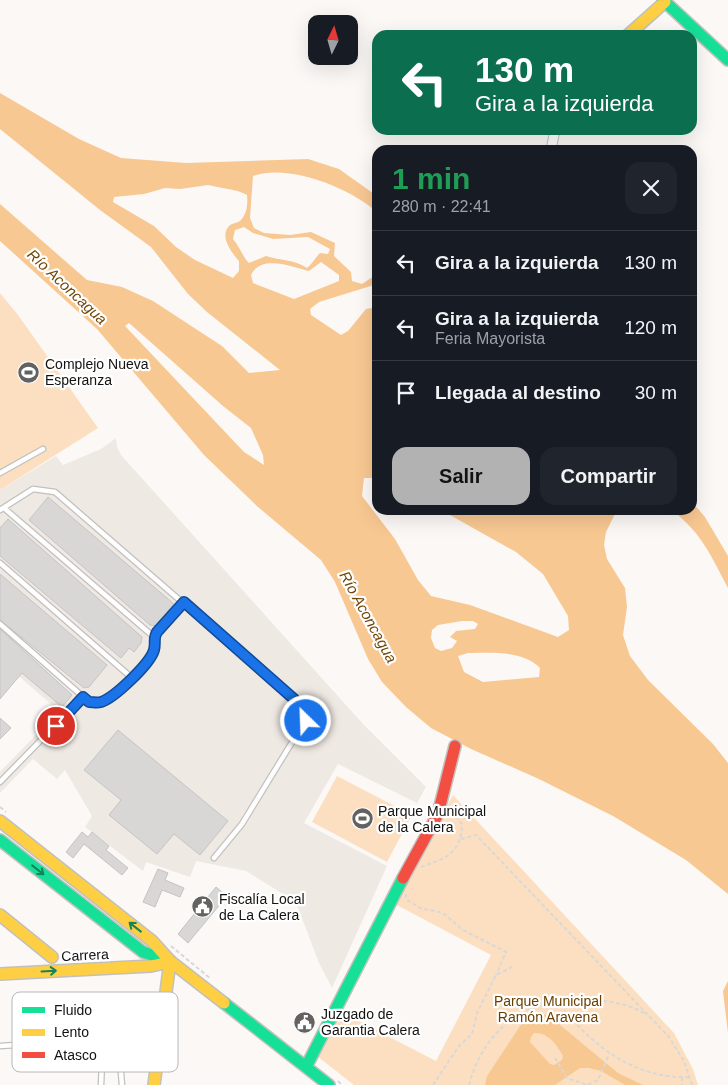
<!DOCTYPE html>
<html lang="es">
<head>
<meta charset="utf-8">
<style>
	body { margin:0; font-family:Helvetica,sans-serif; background:#20242c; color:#f1f3f6; height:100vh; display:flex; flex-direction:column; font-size:19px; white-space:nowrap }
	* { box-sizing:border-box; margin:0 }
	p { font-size:16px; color:#9ea1a6 }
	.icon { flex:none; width:28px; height:28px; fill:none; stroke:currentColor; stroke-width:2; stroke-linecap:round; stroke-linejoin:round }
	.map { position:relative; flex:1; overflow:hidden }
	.panel { position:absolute; left:372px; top:145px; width:325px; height:370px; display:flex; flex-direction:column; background:#171b24; border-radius:15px; box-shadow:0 5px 20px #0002 }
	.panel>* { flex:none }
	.top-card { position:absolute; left:372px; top:30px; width:325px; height:105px; border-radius:15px; box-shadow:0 5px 20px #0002; background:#0b6e4f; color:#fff; overflow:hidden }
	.needle { width:32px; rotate:5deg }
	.buttons { position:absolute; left:308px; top:15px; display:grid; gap:10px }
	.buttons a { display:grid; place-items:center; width:50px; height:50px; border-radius:10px; background:#171b24; box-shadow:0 5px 20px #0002; font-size:25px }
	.pin { position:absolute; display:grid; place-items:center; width:42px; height:42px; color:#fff; margin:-21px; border:2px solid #fff; border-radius:50%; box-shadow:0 1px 5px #0007 }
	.me { position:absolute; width:55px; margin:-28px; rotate:336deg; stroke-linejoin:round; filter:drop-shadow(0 0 4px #0008) }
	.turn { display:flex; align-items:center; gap:18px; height:105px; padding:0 20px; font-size:22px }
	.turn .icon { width:65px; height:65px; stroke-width:2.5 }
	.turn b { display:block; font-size:35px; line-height:42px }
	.round { display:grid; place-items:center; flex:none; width:52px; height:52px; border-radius:15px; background:#20242c }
	.summary { display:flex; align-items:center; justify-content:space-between; height:85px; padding:0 20px }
	h1 { font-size:30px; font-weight:700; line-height:38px; color:#1e9e55 }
	.primary-button { display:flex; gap:10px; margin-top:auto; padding:10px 20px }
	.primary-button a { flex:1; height:58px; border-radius:15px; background:#b2b2b3; color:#111; font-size:20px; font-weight:700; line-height:58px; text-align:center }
	.primary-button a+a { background:#20242c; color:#f1f3f6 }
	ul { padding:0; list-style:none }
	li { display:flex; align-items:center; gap:15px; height:65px; padding:0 20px; border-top:1px solid #363941 }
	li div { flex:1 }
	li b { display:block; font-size:19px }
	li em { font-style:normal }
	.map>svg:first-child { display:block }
	.built { fill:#efe9e3 }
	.green { fill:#fcdfc0 }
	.water { fill:#f8c892; fill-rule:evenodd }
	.building { fill:#d9d7d6; stroke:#c6c4c3 }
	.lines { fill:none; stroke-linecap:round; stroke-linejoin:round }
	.lane-casing { stroke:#c2c0be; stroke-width:7 }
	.street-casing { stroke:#c2c0be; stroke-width:11 }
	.fast-casing { stroke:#c2c0be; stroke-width:14 }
	.slow-casing { stroke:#c2c0be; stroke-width:14 }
	.jam-casing { stroke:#c2c0be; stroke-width:14 }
	.path { stroke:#d8d8d7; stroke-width:2; stroke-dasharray:4 2.5; stroke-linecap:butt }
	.lane { stroke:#fefefe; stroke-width:4.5 }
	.street { stroke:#fefefe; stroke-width:9 }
	.fast { stroke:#16e098; stroke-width:11 }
	.slow { stroke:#ffcf43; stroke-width:11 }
	.jam { stroke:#f24e42; stroke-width:11 }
	.oneway { stroke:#15835b }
	.route-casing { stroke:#114b97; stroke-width:12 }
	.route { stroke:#1a73e8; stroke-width:9 }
	.labels { text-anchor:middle; stroke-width:4.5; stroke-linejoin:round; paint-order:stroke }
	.poi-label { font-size:14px; fill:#131211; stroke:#fff; text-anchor:start }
	.street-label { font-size:14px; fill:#131211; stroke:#fff }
	.park-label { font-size:14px; fill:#693f00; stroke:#fff }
	.water-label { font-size:15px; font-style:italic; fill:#714708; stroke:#fff }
	.key { fill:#fff; stroke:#b8b8b8; stroke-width:1 }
	.key-label { font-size:14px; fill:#131211 }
</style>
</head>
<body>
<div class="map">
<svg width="728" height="1085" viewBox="0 0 728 1085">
	<rect width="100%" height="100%" fill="#fbf8f6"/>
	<path class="built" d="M 116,438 L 117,447 L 121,455 L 363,724 L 426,787 L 417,803 L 338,764 L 304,823 L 387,866 L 332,988 L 319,963 L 296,902 L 246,871 L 196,861 L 190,877 L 146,862 L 143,871 L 85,827 L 92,816 L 65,770 L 57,779 L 33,759 L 0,793 L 0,772 L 59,711 L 0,660 L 0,490 L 56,456 L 63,465 L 101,449 Z"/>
	<path class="green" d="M 0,293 L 18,315 L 98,428 L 0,490 Z
		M 337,776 L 412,815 L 387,862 L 312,822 Z
		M 453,795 L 674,1033 L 693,1069 L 698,1085 L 354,1085 L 317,1056 L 341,1012 L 436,1061 L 491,955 L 395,904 Z"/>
	<path class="water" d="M 0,93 L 79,139 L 121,158 L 186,163 L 308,159 L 339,169 L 377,196 L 377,212 C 350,188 289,163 253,176 L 250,218 L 254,228 L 264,233 L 290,235 L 311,232 L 335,243 L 334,256 L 351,272 L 352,281 L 362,284 L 377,274 L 377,284 L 319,302 L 310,309 L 311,315 L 341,335 L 348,331 L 366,309 L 377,307 L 377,478 L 364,478 L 362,496 L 395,539 L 418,580 L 431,596 L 470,605 L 558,637 L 569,630 L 568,616 L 543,574 L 516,552 L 441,510 L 617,510 L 606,532 L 604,545 L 607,559 L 625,588 L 627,607 L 623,635 L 630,656 L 648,680 L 713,744 L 728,763 L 728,894 L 686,860 L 613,816 L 539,779 L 471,749 L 431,728 L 406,707 L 382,682 L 368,659 L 335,582 L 321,560 L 258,507 L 204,455 L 97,329 L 0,241 L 0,204 L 87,280 L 122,287 L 153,301 L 222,346 L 249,373 L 280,370 L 207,312 L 188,294 L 151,247 L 100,210 L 0,129 ZM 208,185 C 219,188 237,189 247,195 C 248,204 247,214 240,221 C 237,223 232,223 229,226 C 219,237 232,253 239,261 L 239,271 L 233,278 L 195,260 L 176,247 L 154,226 L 113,202 L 114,197 L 144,194 L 165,188 L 180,189 ZM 244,227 L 253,233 L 273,239 L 308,237 L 330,249 L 328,254 L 320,253 C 315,258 313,263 307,268 C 293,259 281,261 266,256 L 249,263 C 242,256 240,247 233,239 L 235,230 ZM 321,262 L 339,275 L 339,281 L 294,299 L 253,283 L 251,275 C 262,254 291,267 309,271 ZM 129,323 L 223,406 L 251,428 L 263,455 L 264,465 L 244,452 L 125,326 ZM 462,621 L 473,621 L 478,624 L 475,629 L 456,631 L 450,637 L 457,641 L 452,648 L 441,651 L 435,648 L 431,638 L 432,630 L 438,625 ZM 468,653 C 491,653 523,650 540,668 L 539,677 L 483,682 L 464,672 L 458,656 Z
		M 693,503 L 705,517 L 728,556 L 728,588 C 710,554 703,535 672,510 L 692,510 Z
		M 728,981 L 728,1033 L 723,991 Z
		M 543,1014 L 548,1015 L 618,1073 L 643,1085 L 625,1085 L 601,1071 L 589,1068 L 580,1068 L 555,1085 L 485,1085 L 487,1076 L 522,1023 ZM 534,1033 C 548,1032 557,1045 563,1056 L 562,1060 L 554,1065 L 550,1064 L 530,1042 L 531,1037 Z"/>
	<path class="building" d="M 48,497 L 174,604 L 155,626 L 150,625 L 29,520 Z
		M 8,519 L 142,637 L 141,643 L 134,652 L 129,648 L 121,658 L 0,556 L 0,528 Z
		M 0,574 L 107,665 L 89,687 L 84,688 L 0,620 Z
		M 0,629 L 72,695 L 62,707 L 22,673 L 0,699 Z
		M 0,718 L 11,728 L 0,739 Z
		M 118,730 L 228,821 L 200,855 L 174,834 L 157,854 L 109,815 L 121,800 L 84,770 Z
		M 82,832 L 88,837 L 92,832 L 109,846 L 106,850 L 128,868 L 122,875 L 84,844 L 73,858 L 66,852 Z
		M 158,869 L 168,873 L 165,880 L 184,888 L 180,897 L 162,890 L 155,907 L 143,902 Z
		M 216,887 L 227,896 L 188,943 L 178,934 Z"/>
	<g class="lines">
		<defs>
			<path id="lane" d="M 0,473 L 43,449
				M 4,508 L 154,637
				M 0,510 L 33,489 L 55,492 L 303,707 L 306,713 L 305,721 L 242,824 L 214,858
				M 0,563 L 132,678
				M 0,624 L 89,702 C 93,702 97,703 101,702 C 114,698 150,664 154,650 C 156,644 153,638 157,632 L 184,602
				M 0,782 L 83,697
				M 0,1046 L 46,1043
				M 101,1085 L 102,1062 L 106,1059 L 120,1061 L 122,1085"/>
			<path id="street" d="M 551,150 L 555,130"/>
			<path id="fast" d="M 663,0 L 728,60
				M 0,840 L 143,952 L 170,961
				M 224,1003 L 329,1085
				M 306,1067 L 403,878"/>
			<path id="slow" d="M 628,35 L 665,2
				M 0,821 L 152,941 L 170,961 L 224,1003
				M 0,915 L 52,957
				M 0,974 L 151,966 L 169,962
				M 154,1085 L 170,961"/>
			<path id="jam" d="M 403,878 L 438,814 L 455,746"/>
		</defs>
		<use href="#lane" class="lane-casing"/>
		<use href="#street" class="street-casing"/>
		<use href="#fast" class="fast-casing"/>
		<use href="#slow" class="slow-casing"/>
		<use href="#jam" class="jam-casing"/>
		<path class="path" d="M 0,807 L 6,812
			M 461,839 L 476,835 L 669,1037 L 684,1061 L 692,1085
			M 421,867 C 446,858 461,854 462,824 L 452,812
			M 406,894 L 406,899 L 420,908 L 443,913 L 463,930 L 506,952 L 496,975
			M 171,946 L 211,979
			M 556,1000 C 589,1043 633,1080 691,1077
			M 555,1058 L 567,1078 L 587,1085 L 598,1080 L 609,1054
			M 682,1077 L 682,1085
			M 338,1081 L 342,1085
			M 433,1085 L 459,1046 L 472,1034 L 477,1013 L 496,975 L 512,967
			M 469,1085 C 485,1024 534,993 597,1000 C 613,1002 632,1005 645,1014"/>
		<use href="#lane" class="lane"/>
		<use href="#street" class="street"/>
		<use href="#fast" class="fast"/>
		<use href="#slow" class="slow"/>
		<use href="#jam" class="jam"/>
	</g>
	<defs><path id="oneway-shaft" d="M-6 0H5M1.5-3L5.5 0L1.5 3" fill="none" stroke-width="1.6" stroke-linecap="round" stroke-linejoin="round" transform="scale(1.25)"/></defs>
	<g class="oneway">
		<use href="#oneway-shaft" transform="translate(38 870) rotate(38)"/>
		<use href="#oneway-shaft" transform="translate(135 927) rotate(-142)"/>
		<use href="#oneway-shaft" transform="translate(49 971) rotate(-3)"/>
	</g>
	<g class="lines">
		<defs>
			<path id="route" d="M 56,726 L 83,697 L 89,702 C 93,702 97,703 101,702 C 114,698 150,664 154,650 C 156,643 153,638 157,632 L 184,602 L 303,707 L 306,713 L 306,721"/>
		</defs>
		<use href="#route" class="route-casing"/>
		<use href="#route" class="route"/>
	</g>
	<defs>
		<symbol id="stadium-disc" viewBox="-11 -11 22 22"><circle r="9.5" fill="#646261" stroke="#fff"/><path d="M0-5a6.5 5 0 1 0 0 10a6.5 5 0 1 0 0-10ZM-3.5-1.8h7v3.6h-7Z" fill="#fff"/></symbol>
		<symbol id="civic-disc" viewBox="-11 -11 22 22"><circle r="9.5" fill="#646261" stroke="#fff"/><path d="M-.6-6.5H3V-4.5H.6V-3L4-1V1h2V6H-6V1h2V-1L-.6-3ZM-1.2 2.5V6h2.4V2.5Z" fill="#fff"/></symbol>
	</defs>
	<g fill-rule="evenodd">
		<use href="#stadium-disc" x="16" y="360" width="25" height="25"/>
		<use href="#stadium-disc" x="350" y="806" width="25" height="25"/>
		<use href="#civic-disc" x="190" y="894" width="25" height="25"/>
		<use href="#civic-disc" x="292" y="1010" width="25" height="25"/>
	</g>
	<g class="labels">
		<g class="poi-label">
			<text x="45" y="369">Complejo Nueva<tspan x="45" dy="16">Esperanza</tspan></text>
			<text x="378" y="816">Parque Municipal<tspan x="378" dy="16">de la Calera</tspan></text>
			<text x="219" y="904">Fiscalía Local<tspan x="219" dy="16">de La Calera</tspan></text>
			<text x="321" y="1019">Juzgado de<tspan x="321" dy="16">Garantia Calera</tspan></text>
		</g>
		<g class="street-label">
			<text transform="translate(85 955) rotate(-3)" y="5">Carrera</text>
		</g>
		<g class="park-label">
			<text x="548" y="1006">Parque Municipal<tspan x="548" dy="16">Ramón Aravena</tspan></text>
		</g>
		<g class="water-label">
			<text transform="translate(67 287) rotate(43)" y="5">Río Aconcagua</text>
			<text transform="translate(368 617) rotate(61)" y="5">Río Aconcagua</text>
		</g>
	</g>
	<rect x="12" y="992" width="166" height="80" rx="8" class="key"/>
	<rect x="22" y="1007" width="23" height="6" fill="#16e098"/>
	<rect x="22" y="1029" width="23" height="7" fill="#ffcf43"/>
	<rect x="22" y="1052" width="23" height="6" fill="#f24e42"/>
	<g class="key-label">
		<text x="54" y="1015">Fluido</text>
		<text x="54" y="1037">Lento</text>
		<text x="54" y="1060">Atasco</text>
	</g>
</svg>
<div class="buttons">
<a><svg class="needle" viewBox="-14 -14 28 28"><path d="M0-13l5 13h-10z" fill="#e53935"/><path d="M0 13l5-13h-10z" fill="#9ea1a6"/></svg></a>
</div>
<div class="pin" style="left:56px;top:726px;background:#d93025"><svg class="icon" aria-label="arrive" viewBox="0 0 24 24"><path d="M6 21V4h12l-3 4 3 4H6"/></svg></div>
<svg class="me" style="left:306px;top:721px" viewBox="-20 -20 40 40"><circle r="17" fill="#1a73e8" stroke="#fff" stroke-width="3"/><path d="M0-11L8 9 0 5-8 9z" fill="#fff"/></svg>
<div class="top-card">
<div class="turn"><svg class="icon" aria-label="left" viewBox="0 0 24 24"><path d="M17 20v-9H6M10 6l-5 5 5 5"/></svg><div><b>130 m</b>Gira a la izquierda</div></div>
</div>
<section class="panel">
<div class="summary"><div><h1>1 min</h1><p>280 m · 22:41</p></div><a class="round"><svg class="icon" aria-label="close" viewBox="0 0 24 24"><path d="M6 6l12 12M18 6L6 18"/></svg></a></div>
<ul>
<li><svg class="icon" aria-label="left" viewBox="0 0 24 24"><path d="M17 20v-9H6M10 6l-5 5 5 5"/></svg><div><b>Gira a la izquierda</b></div><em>130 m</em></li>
<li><svg class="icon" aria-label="left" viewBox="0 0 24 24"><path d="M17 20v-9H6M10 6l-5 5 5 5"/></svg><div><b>Gira a la izquierda</b><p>Feria Mayorista</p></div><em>120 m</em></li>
<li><svg class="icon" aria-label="arrive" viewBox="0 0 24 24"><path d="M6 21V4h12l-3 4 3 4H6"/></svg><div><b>Llegada al destino</b></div><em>30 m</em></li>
</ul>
<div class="primary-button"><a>Salir</a><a>Compartir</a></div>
</section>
</div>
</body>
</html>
